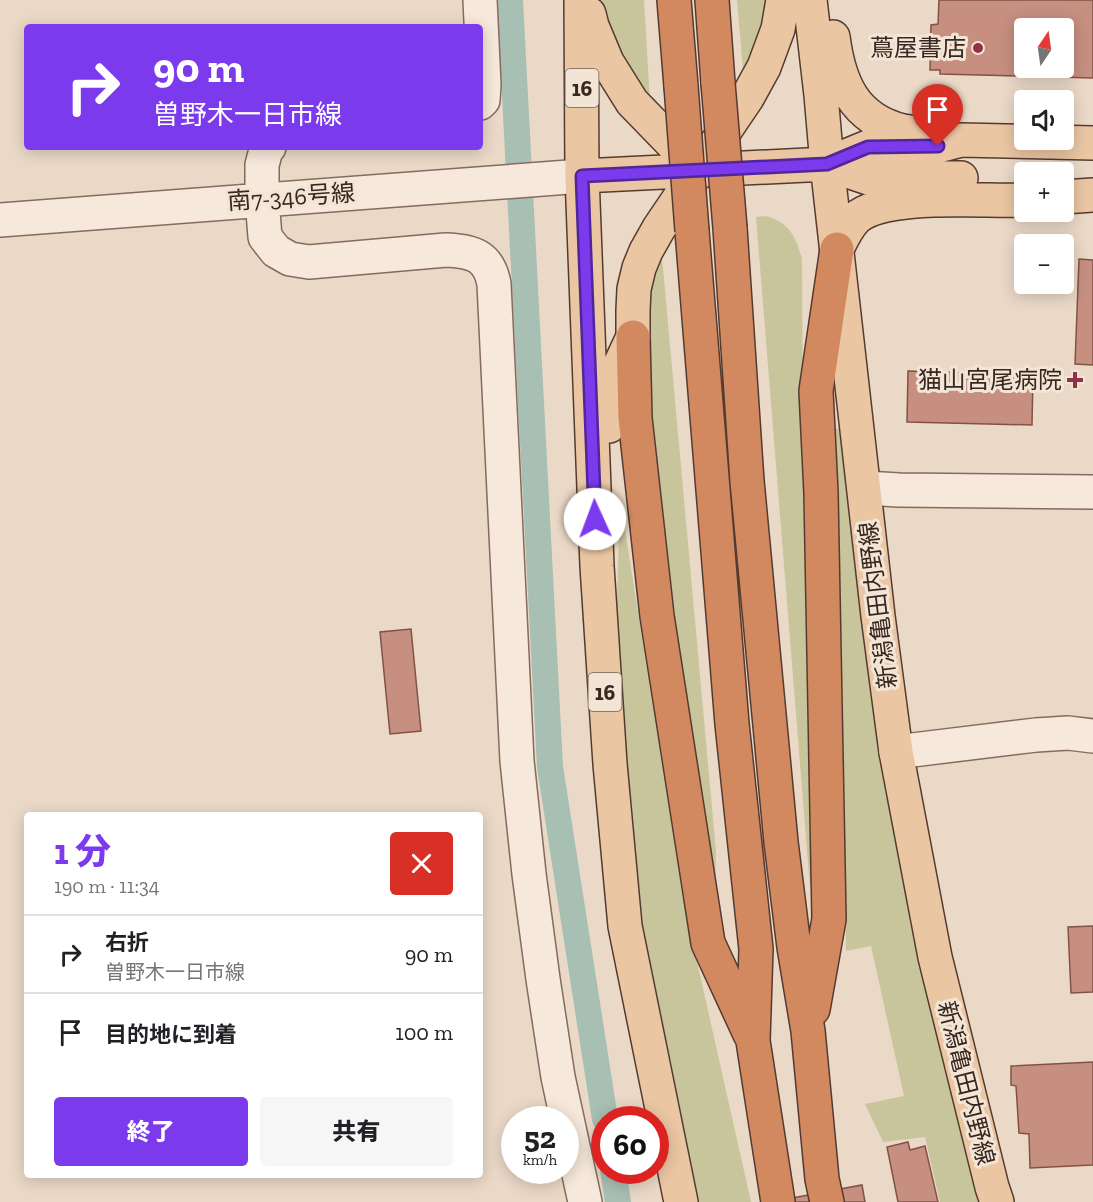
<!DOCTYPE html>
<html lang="ja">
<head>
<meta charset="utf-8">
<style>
	body { margin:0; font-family:"Zilla Slab","Noto Sans JP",serif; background:#f6f6f6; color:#202124; height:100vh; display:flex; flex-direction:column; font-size:22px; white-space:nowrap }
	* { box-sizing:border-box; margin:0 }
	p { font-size:20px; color:#757577 }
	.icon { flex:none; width:33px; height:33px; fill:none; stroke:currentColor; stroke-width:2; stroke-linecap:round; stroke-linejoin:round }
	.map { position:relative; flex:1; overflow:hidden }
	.sheet { position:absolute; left:24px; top:812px; width:459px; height:366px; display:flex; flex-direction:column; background:#fff; border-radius:6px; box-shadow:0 3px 15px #0003 }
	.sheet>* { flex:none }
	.banner { position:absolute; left:24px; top:24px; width:459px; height:126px; border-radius:6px; box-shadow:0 3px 15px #0003; background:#7c3aed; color:#fff; overflow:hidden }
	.needle { width:39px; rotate:13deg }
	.buttons { position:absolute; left:1014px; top:18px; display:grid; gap:12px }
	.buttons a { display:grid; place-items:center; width:60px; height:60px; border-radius:6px; background:#fff; box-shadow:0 3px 15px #0003; font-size:30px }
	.speed { position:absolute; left:501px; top:1106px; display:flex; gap:12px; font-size:30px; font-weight:700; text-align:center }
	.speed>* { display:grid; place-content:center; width:78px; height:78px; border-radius:50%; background:#fff; box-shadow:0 3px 15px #0003; line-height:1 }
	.speed small { font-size:15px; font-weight:400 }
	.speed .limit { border:9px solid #d22; background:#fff; color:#111 }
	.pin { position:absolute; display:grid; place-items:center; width:51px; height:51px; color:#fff; margin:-62px -26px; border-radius:50% 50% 50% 0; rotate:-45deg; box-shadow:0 0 6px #0007 }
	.pin .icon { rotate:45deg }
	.me { position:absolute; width:66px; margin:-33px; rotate:358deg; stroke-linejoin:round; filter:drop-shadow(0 0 4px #0008) }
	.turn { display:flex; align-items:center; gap:21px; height:126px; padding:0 30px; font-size:27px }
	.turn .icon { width:78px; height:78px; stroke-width:2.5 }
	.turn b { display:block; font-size:42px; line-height:51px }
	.round { display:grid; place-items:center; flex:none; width:63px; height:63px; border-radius:6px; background:#f6f6f6 }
	.overview { display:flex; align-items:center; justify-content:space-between; height:102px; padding:0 30px }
	h1 { font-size:36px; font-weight:800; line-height:45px; color:#7c3aed }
	.primary-button { display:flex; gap:12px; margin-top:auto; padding:12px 30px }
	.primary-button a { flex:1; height:69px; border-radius:6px; background:#7c3aed; color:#fff; font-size:24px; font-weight:800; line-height:69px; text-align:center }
	.primary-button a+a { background:#f6f6f6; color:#202124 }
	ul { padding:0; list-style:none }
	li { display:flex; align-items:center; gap:18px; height:78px; padding:0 30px; border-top:2px solid #e0e0e0 }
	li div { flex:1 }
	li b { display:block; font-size:22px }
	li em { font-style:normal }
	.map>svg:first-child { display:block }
	.green { fill:#c8c59c }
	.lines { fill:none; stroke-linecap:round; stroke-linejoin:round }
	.canal { stroke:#a8bfb4; stroke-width:26 }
	.building { fill:#c68f80; stroke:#835246; stroke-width:1.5; fill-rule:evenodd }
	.minor-casing { stroke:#856b5e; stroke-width:36 }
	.major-casing { stroke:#543b32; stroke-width:36 }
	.highway-casing { stroke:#543b32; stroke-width:36 }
	.minor { stroke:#f6e8da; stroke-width:33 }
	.major { stroke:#ebc6a3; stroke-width:33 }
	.highway { stroke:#d38960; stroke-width:33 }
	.highway-bridge-casing { stroke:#543b32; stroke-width:36; stroke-linecap:butt }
	.highway-bridge { stroke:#d38960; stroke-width:33 }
	.route-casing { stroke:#51269a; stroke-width:15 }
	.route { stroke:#7c3aed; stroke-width:10 }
	.poi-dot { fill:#903346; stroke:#f3e5d6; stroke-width:2 }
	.labels { text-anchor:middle; stroke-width:6; stroke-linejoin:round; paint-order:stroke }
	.shield { fill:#f3e5d6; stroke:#6f6057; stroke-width:1.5 }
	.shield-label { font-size:22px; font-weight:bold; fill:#372720 }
	.poi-label { font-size:24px; fill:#372720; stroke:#f3e5d6; text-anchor:end }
	.street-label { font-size:24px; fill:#372720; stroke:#f3e5d6 }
</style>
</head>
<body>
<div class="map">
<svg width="1093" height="1202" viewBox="0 0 1093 1202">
	<rect width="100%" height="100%" fill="#ebd9c7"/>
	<path class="green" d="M 599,0 L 644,0 L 650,101 L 631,78 L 599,10 Z
		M 737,0 L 773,0 L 744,81 Z
		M 766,216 C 790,223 795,236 802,258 L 803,424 L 814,876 L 810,888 L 756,217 Z
		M 660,235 L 716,852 L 715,903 L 679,690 L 640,327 Z
		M 832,428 L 841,429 L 870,677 L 895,835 L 914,934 L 944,1068 L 981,1202 L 940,1202 L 925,1137 L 883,1142 L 865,1104 L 904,1096 L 871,946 L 846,951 L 843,761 Z
		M 620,508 L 626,536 L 683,899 L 751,1202 L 695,1202 L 650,1020 L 627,847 L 616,625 Z"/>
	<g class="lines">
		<path class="canal" d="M 510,0 L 550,767 L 605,1119
			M 613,1170 L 618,1202"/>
	</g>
	<path class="building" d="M 939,0 L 1093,0 L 1093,78 L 940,74 L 940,70 L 930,70 L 931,25 L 938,24 ZM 1024,28 L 1064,28 L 1064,68 L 1024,68 Z
		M 1079,259 L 1093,260 L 1093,365 L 1075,364 Z
		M 908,371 L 1033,375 L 1032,425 L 907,422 Z
		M 411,629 L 421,731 L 390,734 L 380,632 Z
		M 1093,926 L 1093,992 L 1071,993 L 1068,927 Z
		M 1093,1062 L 1093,1165 L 1030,1168 L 1029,1134 L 1019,1133 L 1016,1086 L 1011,1085 L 1011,1066 Z
		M 908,1142 L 910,1150 L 925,1146 L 938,1202 L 898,1202 L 887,1147 Z
		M 862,1185 L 865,1202 L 771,1202 Z"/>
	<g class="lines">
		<defs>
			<path id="minor" d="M 480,0 L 484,85 L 483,100 L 480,103
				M 269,147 L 266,150 L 262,165 L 262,199 L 265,237 L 276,251 L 290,259 L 309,262 L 446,250 C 473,251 489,256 494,284 L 517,761 L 529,874 L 543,979 L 558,1077 L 585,1202
				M 0,220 L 582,176
				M 865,488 L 899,490 L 1093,492
				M 896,752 L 1036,735 L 1068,733 L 1093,736"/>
			<path id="major" d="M 581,0 L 582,176 L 597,566 L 610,764 L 625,926 L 681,1202
				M 810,0 L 821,95 L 827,164 L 878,616 L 896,752 L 935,957 L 992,1187 L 997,1202
				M 589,14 L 592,26 L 607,62 L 632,102 L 698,170
				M 833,37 C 839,83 854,119 903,131 C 910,132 918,133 926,134
				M 827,164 L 868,178 L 961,178
				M 582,176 L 827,164 L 868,147 L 938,146 L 961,140 L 1093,143
				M 1064,197 L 1093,195
				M 837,249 C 842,238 847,227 856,218 C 886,192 984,202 1024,200
				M 609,426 L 609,400 L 611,384 L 633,337 L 633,310 L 634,289 L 639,268 L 646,251 L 659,228 L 747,98 L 764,67 L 778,29 L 783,0"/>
			<path id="highway" d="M 674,0 L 681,86
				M 712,0 L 718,83
				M 730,228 L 747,481 L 781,842 L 794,947 L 808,1031 L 822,1179 L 827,1202
				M 692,231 L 732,724 L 756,949 L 753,1041 L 778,1202
				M 633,337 L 635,418 L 657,616 L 708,943 L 750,1034
				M 813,1009 L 829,919 L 821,493 L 816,391 L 837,249"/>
		</defs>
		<use href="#minor" class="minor-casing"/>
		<use href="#major" class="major-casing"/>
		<use href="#highway" class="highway-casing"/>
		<use href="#minor" class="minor"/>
		<use href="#major" class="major"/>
		<use href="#highway" class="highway"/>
		<defs>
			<path id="highway-bridge" d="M 718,83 L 730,228
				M 681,86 L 692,231"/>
		</defs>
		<use href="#highway-bridge" class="highway-bridge-casing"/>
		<use href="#highway-bridge" class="highway-bridge"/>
	</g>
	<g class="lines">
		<defs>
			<path id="route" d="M 595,519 L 582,176 L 827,164 L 868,147 L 938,146"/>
		</defs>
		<use href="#route" class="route-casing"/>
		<use href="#route" class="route"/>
	</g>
	<g class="poi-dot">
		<circle cx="978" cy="48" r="6"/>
		<path d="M1072 371h6v6h6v6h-6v6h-6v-6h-6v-6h6z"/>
	</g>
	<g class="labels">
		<g class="shield">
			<rect x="565.5" y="69" width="33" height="38" rx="4.5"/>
			<rect x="588.5" y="673" width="33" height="38" rx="4.5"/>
		</g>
		<g class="shield-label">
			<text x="582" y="96">16</text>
			<text x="605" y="700">16</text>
		</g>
		<g class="poi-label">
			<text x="966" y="56">蔦屋書店</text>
			<text x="1062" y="388">猫山宮尾病院</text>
		</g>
		<g class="street-label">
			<text transform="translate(291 197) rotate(-4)" y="8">南7-346号線</text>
			<text transform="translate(878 605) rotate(-97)" y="8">新潟亀田内野線</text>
			<text transform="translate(966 1083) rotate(76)" y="8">新潟亀田内野線</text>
		</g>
	</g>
</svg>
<div class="buttons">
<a><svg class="needle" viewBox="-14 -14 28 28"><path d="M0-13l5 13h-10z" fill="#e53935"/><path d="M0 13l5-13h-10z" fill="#757577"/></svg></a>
<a><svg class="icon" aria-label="sound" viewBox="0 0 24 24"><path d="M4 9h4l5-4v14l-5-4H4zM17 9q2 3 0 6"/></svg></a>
<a>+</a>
<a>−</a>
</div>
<div class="speed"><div>52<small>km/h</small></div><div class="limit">60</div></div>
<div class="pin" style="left:938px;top:146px;background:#d93025"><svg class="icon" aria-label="arrive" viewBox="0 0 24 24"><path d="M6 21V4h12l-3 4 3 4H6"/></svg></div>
<svg class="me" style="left:595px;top:519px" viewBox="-20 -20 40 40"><circle r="19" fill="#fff"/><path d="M0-13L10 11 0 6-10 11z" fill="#7c3aed"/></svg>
<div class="banner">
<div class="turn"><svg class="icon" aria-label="right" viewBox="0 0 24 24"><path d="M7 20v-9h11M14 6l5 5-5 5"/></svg><div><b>90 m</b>曽野木一日市線</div></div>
</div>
<section class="sheet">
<div class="overview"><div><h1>1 分</h1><p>190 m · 11:34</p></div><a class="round" style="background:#d93025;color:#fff"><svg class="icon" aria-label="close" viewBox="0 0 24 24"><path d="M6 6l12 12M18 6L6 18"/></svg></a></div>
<ul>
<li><svg class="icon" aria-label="right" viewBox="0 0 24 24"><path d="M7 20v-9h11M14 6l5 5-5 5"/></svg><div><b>右折</b><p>曽野木一日市線</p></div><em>90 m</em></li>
<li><svg class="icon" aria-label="arrive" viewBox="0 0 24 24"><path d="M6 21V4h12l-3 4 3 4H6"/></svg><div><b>目的地に到着</b></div><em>100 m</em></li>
</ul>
<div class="primary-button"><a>終了</a><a>共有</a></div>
</section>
</div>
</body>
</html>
